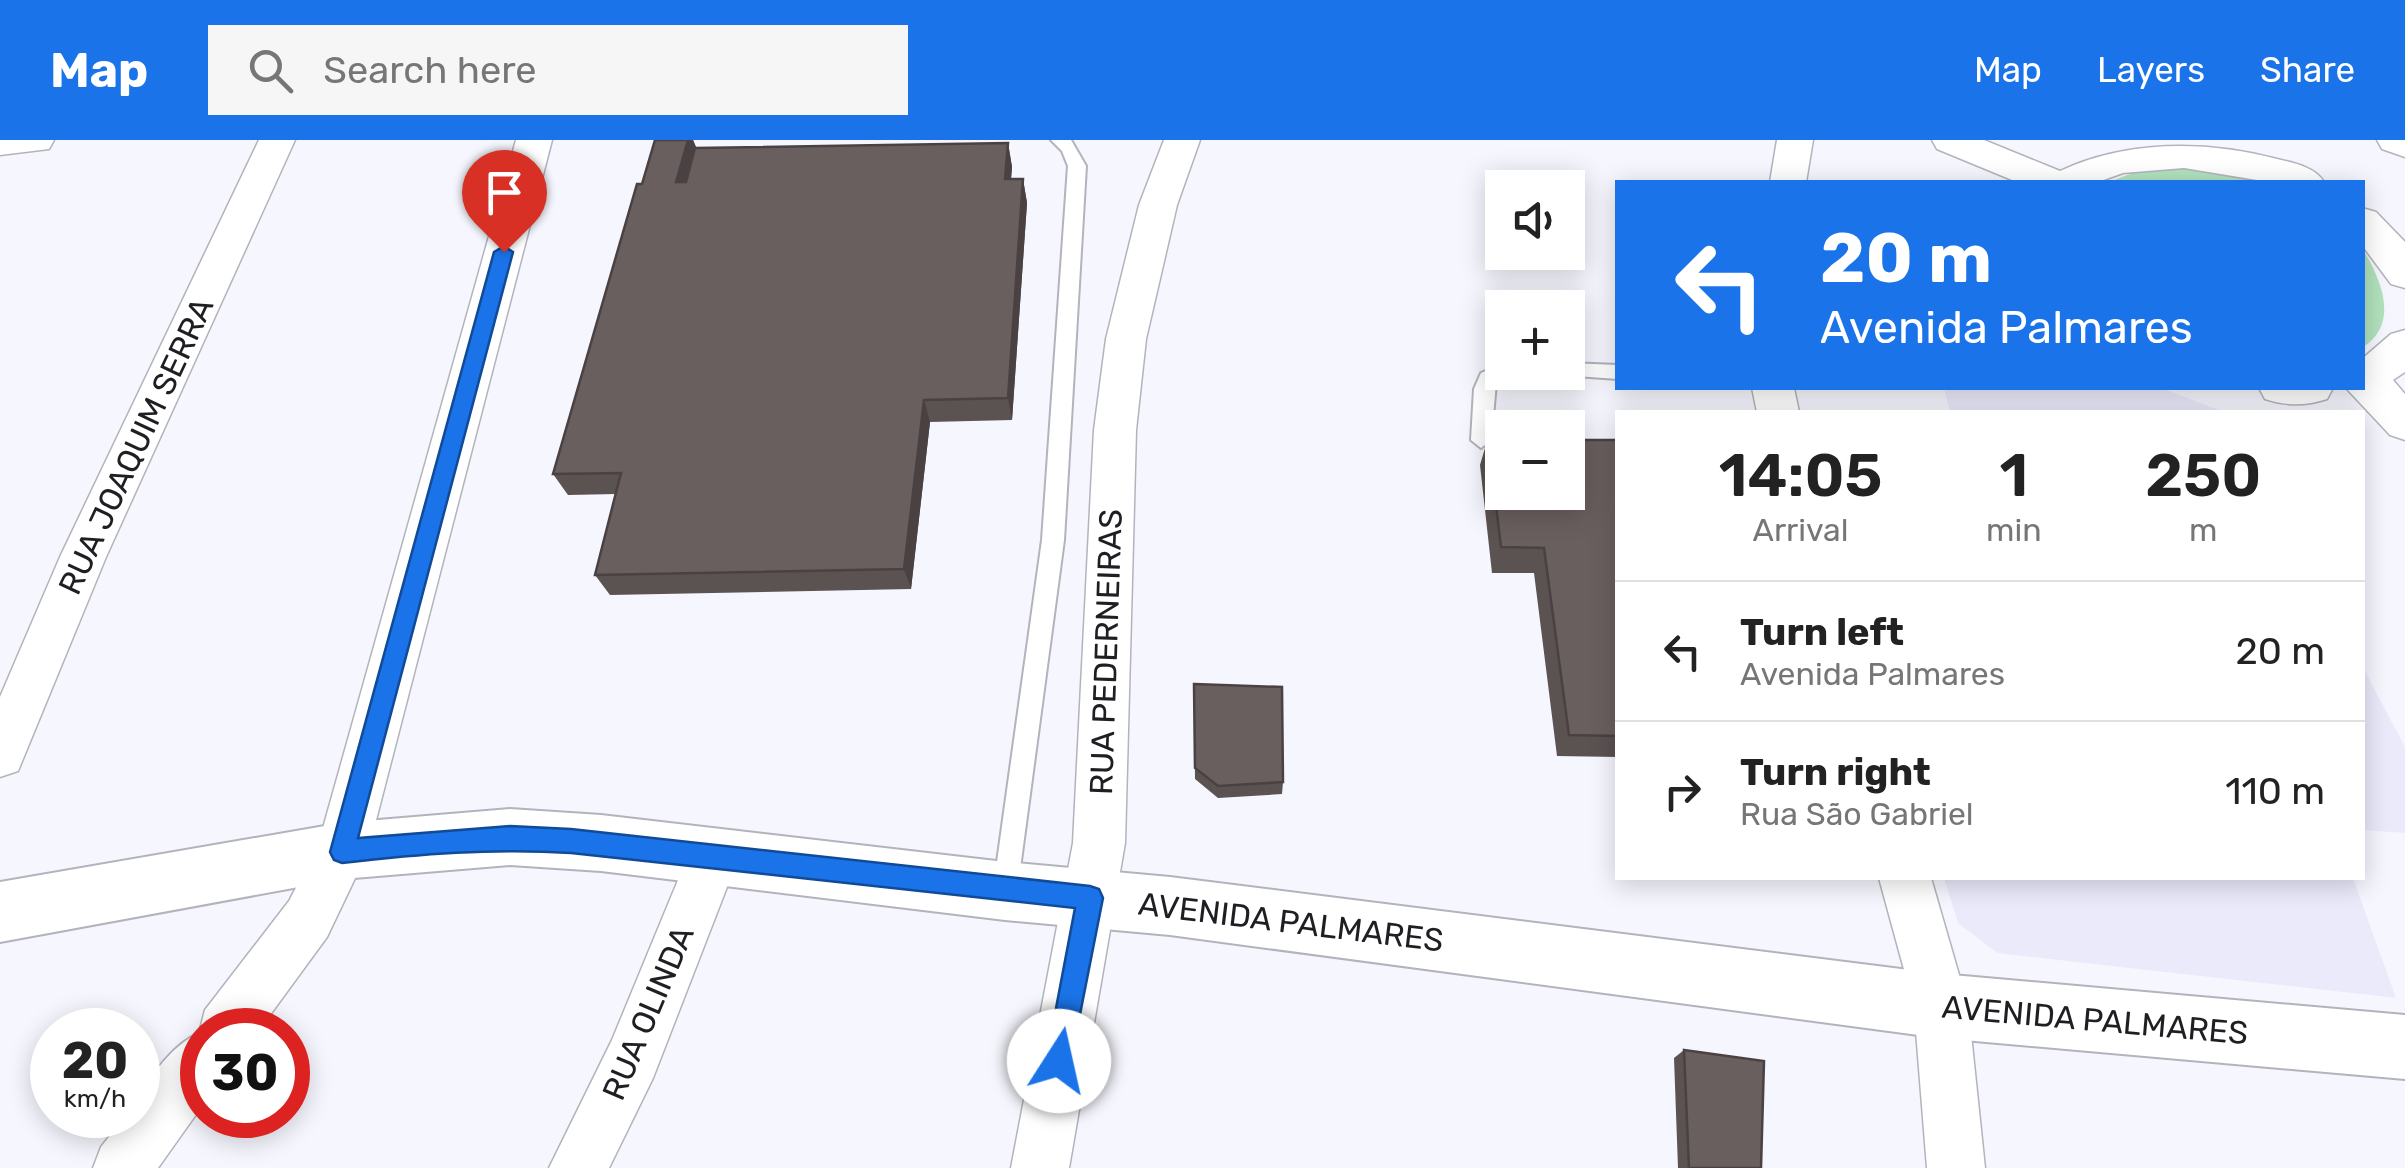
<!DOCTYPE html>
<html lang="en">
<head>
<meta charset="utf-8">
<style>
	body { margin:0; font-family:Rubik,sans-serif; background:#f6f6f6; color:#222; height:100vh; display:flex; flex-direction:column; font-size:38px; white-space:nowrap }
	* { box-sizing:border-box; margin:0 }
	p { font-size:32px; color:#767676 }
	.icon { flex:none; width:55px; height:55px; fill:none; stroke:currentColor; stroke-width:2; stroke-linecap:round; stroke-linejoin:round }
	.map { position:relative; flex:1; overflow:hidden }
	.details { position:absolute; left:1615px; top:270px; width:750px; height:470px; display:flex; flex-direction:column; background:#fff; border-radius:0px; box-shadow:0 5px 25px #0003 }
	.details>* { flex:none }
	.hud { position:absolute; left:1615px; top:40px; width:750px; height:210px; border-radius:0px; box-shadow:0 5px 25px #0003; background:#1a73e8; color:#fff; overflow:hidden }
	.buttons { position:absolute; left:1485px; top:30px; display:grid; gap:20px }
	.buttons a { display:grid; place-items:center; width:100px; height:100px; border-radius:0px; background:#fff; box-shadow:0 5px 25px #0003; font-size:50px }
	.speed { position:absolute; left:30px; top:868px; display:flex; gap:20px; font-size:50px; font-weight:700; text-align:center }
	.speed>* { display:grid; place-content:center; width:130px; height:130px; border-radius:50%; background:#fff; box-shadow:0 5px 25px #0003; line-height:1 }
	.speed small { font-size:25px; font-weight:400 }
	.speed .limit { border:15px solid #d22; background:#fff; color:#111 }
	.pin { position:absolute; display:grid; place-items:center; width:85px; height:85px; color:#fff; margin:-102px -42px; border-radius:50% 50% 50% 0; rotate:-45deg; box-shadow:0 0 10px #0007 }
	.pin .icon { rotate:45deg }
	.me { position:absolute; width:110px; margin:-55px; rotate:10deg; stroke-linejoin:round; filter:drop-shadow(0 0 8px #0008) }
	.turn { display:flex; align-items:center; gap:35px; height:210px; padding:0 40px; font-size:45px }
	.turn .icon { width:130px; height:130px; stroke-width:2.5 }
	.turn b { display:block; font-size:70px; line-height:85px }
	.eta { display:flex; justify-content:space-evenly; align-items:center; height:170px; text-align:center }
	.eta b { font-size:60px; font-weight:600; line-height:70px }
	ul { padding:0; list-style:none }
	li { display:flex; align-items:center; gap:30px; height:140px; padding:0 40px; border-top:2px solid #e0e0e0 }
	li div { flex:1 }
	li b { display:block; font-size:38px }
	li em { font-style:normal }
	header { display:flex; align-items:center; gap:60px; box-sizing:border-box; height:140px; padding:0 50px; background:#1a73e8; color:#fff }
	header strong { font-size:48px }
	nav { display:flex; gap:55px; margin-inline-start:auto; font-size:35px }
	.search { width:700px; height:90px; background:#f6f6f6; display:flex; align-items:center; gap:25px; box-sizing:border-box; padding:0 35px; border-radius:0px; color:#767676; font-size:38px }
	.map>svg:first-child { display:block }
	.built { fill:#ebeafb }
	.green { fill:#b1e2bd }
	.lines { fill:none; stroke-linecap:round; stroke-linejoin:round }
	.lane-casing { stroke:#b3b3bc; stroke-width:4 }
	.street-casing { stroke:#b3b3bc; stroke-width:3 }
	.secondary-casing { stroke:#b3b3bc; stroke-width:4 }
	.lane { fill:#fff; fill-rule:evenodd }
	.street { fill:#fff; fill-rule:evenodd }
	.secondary { fill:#fff; fill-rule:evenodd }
	.wall { fill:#5b5252 }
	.shaded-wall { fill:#4a4242 }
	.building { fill:#6a5f5f; stroke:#4a4242; stroke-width:2.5 }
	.route { fill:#1a73e8; stroke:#114b97; stroke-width:2.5 }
	.labels { text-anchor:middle; stroke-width:10; stroke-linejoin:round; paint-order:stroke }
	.street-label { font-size:32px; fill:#1f1f23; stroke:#fff }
</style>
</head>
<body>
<header>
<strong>Map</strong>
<div class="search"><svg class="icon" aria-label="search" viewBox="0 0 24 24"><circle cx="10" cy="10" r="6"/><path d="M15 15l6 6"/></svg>Search here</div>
<nav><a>Map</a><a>Layers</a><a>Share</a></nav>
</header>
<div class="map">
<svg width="2405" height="1028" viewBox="0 0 2405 1028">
	<rect width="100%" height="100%" fill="#f6f6fe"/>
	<path class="built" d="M 1944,248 L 2161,248 L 2224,272 L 1950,272 Z
		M 2362,526 L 2405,607 L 2405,693 L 2363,690 Z
		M 1944,738 L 2353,738 L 2396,858 L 1997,813 L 1958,783 Z"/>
	<path class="green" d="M 2194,25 L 2242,33 L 2266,42 L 2109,42 L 2151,26 Z
		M 2362,108 C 2380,137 2401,183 2363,207 Z"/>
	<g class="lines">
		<defs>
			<path id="lane" d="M 1051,0 L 1071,0 L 1086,26 L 1064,400 L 1017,751 L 1014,759 L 1005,763 L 996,759 L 993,751 L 1042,400 L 1068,26 L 1062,11 Z
				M 1568,223 L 1618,225 L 1618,239 L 1561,235 L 1560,232 L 1568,232 Z
				M 1502,224 L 1502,232 L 1511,232 L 1496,243 L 1491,300 L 1481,308 L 1471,300 L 1474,249 L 1481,233 Z"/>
			<path id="street" d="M 0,0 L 54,0 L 49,9 L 0,15 Z
				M 259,0 L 295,0 L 106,417 L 18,631 L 0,637 L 0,557 L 60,417 Z
				M 516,0 L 552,0 L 368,711 L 327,797 L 259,890 L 202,890 L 202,966 L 158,1028 L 93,1028 L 101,1007 L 126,975 L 138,975 C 138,946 173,904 199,893 L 205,870 L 289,761 L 318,706 Z
				M 1164,0 L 1200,0 L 1177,65 L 1146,199 L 1136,290 L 1125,703 L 1069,1028 L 1011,1028 L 1073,703 L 1094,290 L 1106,199 L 1139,65 Z
				M 1777,0 L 1813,0 L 1806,42 L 1770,42 Z
				M 1932,0 L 1984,0 L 2060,31 C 2126,0 2206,0 2277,19 C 2294,23 2315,27 2324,42 L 2269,42 L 2184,28 L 2123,33 L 2098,42 L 2017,42 L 1937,9 Z
				M 2377,0 L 2405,0 L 2405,17 L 2382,9 Z
				M 2362,68 L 2376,72 L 2405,102 L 2405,148 L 2391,144 L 2362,105 Z
				M 2405,190 L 2405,232 L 2393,240 L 2405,254 L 2405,300 L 2390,295 L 2346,248 L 2362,248 L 2362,219 L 2391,194 Z
				M 1752,248 L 1794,248 L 1799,272 L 1757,272 Z
				M 2259,248 L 2333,248 L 2327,259 C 2306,266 2286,266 2265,259 Z
				M 713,692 L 731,699 L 739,716 L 653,938 L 609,1028 L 549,1028 L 612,900 L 695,699 Z
				M 1879,738 L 1931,738 L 1968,866 L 1985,1028 L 1927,1028 L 1914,866 Z"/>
			<path id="secondary" d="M 510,669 L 601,675 L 1005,722 L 1170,737 L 1941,834 L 2405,875 L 2405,939 L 1941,898 L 1170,795 L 1005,780 L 601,731 L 510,725 L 342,739 L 0,802 L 0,742 L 342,683 Z"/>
		</defs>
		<use href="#lane" class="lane-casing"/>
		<use href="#street" class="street-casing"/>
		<use href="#secondary" class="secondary-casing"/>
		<use href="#lane" class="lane"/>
		<use href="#street" class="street"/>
		<use href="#secondary" class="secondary"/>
	</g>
	<path class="wall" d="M 655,0 L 693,0 L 696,8 L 1008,3 L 1012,27 L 1011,39 L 1023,39 L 1027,63 L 1012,280 L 930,282 L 911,449 L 610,455 L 595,435 L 616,354 L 568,355 L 553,334 Z
		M 1488,298 L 1618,300 L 1618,617 L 1557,616 L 1534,433 L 1492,433 L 1480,325 Z
		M 1194,544 L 1283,642 L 1282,654 L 1218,658 L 1195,639 Z
		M 1684,910 L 1761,1028 L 1678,1028 L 1674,918 Z"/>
	<path class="shaded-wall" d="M 688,0 L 693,0 L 700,16 L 687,66 L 676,42 Z
		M 1008,3 L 1012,27 L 1009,63 L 1005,39 Z
		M 1023,39 L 1027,63 L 1012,280 L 1008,258 Z
		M 924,260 L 930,282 L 911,449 L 904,429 Z"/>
	<path class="building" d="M 655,0 L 688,0 L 676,42 L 686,42 L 695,8 L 1008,3 L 1005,39 L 1023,39 L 1008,258 L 924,260 L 904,429 L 595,435 L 621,333 L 553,334 L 637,44 L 642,44 Z
		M 1488,298 L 1502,299 L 1502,352 L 1568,352 L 1568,300 L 1618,300 L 1618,596 L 1569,595 L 1544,408 L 1501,407 Z
		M 1194,544 L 1282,547 L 1283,642 L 1218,646 L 1195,628 Z
		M 1684,910 L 1764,921 L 1761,1028 L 1689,1028 Z"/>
	<path class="route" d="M 504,106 L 513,112 L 358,698 L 510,686 L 571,689 L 1090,746 L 1099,749 L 1103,758 L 1069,930 L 1059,934 L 1050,930 L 1046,921 L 1075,768 L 571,713 C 493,708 419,714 342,723 L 334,720 L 330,712 L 494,112 Z"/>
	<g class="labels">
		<g class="street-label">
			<text transform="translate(136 306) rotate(-65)" y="11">RUA JOAQUIM SERRA</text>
			<text transform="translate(1106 512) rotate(-88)" y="11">RUA PEDERNEIRAS</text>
			<text transform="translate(1291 782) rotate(7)" y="11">AVENIDA PALMARES</text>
			<text transform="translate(648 873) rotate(-67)" y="11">RUA OLINDA</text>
			<text transform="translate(2095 880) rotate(5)" y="11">AVENIDA PALMARES</text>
		</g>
	</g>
</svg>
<div class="buttons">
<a><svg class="icon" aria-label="sound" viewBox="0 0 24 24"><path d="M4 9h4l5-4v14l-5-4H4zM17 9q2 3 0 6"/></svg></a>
<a>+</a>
<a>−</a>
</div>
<div class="speed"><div>20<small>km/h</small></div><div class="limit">30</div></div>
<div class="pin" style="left:504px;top:112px;background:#d93025"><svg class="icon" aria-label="arrive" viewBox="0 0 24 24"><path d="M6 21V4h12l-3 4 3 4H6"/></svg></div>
<svg class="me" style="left:1059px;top:921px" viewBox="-20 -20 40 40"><circle r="19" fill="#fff"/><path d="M0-13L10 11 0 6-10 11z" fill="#1a73e8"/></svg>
<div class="hud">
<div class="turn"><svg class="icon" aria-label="left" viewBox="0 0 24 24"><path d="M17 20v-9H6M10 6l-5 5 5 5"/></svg><div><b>20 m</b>Avenida Palmares</div></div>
</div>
<section class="details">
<div class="eta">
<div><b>14:05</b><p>Arrival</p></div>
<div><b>1</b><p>min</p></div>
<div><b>250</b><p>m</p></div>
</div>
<ul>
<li><svg class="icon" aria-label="left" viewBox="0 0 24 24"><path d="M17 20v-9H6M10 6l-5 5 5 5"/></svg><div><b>Turn left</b><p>Avenida Palmares</p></div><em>20 m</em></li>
<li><svg class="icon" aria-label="right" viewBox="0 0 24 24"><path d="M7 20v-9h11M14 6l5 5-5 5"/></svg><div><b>Turn right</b><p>Rua São Gabriel</p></div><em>110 m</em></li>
</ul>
</section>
</div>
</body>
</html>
